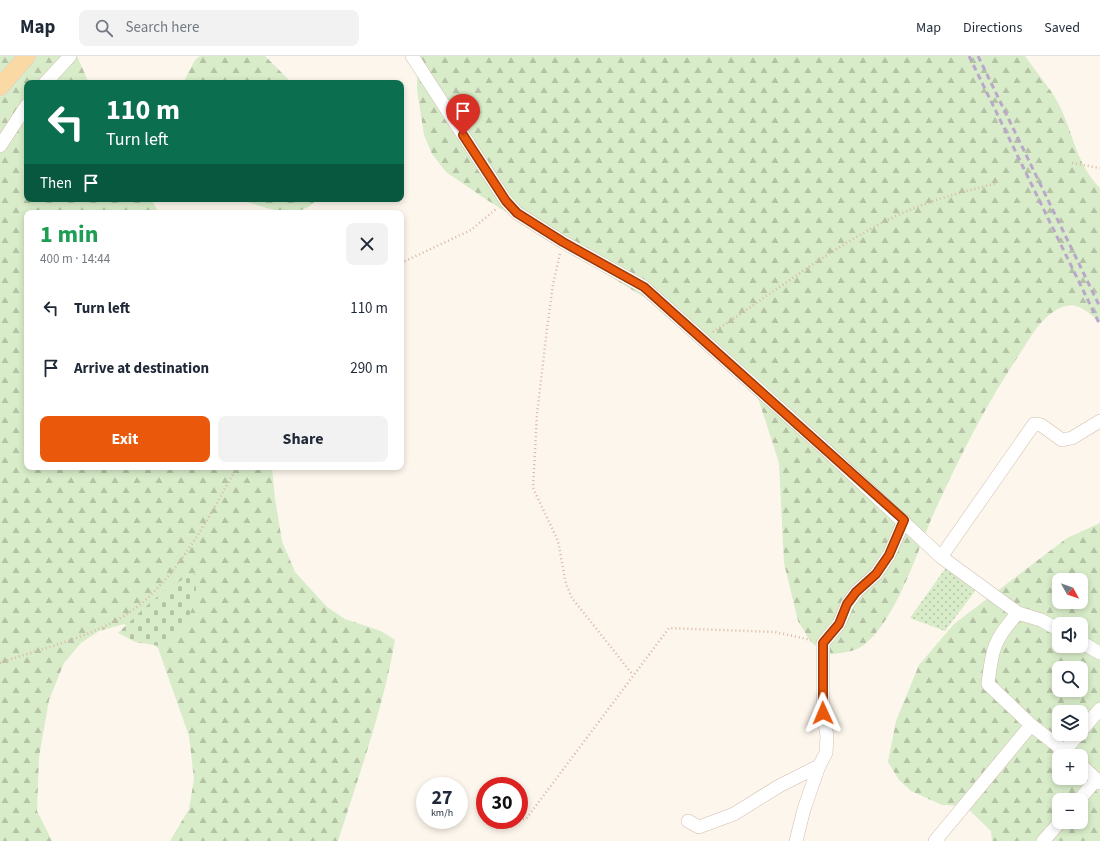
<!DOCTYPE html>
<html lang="en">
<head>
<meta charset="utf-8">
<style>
	body { margin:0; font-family:"Source Sans 3",sans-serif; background:#f2f2f3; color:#1f2937; height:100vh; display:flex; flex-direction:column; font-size:15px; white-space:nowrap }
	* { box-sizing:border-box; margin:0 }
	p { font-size:13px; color:#747a83 }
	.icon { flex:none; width:22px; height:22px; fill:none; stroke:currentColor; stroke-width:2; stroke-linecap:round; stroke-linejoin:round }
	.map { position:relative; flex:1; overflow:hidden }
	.side { position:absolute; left:24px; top:154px; width:380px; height:260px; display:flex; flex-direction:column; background:#fff; border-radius:8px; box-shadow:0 2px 6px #0003 }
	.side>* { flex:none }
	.top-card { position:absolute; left:24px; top:24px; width:380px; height:122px; border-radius:8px; box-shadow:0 2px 6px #0003; background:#0b6e4f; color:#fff; overflow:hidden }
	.needle { width:26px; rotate:130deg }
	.fabs { position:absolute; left:1052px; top:517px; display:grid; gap:8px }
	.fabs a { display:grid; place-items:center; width:36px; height:36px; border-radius:8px; background:#fff; box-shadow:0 2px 6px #0003; font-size:20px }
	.speed { position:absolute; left:416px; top:721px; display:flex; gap:8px; font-size:20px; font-weight:700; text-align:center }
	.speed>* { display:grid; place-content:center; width:52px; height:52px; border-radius:50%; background:#fff; box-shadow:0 2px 6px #0003; line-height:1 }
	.speed small { font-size:10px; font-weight:400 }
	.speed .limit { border:6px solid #d22; background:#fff; color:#111 }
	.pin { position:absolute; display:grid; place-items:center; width:34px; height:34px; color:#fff; margin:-41px -17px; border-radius:50% 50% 50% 0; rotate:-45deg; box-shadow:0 0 4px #0007 }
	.pin .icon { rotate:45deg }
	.me { position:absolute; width:44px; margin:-22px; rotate:359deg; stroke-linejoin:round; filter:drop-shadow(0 0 3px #0008) }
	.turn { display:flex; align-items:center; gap:14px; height:84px; padding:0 16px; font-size:18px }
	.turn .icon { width:52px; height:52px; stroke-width:2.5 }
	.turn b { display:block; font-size:28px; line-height:34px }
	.then { display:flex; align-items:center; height:38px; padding:0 16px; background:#0003; gap:8px; font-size:15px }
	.round { display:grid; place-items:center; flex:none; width:42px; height:42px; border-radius:8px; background:#f2f2f3 }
	.head { display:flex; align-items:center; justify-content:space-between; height:68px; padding:0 16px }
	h1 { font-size:24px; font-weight:700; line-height:30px; color:#1e9e55 }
	.primary-button { display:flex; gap:8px; margin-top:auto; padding:8px 16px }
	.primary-button a { flex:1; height:46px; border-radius:8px; background:#ea580c; color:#fff; font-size:16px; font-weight:700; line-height:46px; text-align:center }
	.primary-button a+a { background:#f2f2f3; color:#1f2937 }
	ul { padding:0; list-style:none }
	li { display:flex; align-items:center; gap:12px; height:60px; padding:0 16px }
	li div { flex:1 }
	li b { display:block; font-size:15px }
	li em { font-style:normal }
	header { display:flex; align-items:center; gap:24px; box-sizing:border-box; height:56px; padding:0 20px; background:#fff; border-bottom:1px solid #e0e1e3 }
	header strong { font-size:19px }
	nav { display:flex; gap:22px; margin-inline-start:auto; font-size:14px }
	.search { width:280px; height:36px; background:#f2f2f3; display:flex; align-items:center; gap:10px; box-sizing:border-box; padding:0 14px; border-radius:8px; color:#747a83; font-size:15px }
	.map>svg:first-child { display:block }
	.forest { fill:url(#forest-firs); fill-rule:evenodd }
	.cemetery { fill:url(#cemetery-stones) }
	.park { fill:url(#park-dots) }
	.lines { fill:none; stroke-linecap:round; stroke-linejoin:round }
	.minor-casing { stroke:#d1beb0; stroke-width:14 }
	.major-casing { stroke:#dad1cd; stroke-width:18 }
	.path { stroke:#d9b8a5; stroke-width:2.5; stroke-dasharray:1 3; stroke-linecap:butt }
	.minor { stroke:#fff; stroke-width:13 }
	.major { stroke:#fbd9a5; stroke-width:17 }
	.rail { stroke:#b9a8c9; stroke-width:3; stroke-dasharray:6 4; stroke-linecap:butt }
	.route-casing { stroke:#983908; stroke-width:10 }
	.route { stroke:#ea580c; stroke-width:7 }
</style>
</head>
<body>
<header>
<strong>Map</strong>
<div class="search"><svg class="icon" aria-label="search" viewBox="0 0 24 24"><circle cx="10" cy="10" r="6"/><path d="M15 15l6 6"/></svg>Search here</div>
<nav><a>Map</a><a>Directions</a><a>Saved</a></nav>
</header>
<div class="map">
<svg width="1100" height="785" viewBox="0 0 1100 785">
	<defs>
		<pattern id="forest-firs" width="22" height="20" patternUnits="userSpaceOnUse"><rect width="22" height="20" fill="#d8ecc9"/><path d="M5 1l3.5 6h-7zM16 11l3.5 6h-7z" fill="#b4c2a5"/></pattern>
		<pattern id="cemetery-stones" width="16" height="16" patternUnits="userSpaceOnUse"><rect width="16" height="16" fill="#d8ecc9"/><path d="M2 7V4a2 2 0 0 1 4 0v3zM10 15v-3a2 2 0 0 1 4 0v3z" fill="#b4c2a5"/></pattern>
		<pattern id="park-dots" width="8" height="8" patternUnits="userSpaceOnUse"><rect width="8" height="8" fill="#d8ecc9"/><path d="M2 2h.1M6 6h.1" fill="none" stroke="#b4c2a5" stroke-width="1.8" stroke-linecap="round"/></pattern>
	</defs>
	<rect width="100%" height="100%" fill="#fdf6ec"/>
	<path class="forest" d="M 0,0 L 77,0 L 89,27 L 27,27 L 27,143 L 151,143 L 159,157 L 27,157 L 27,411 L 272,411 L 275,443 L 282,485 L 295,516 L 327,551 L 345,563 L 381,575 L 395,584 C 383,653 359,719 338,785 L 170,785 L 189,753 L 194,723 L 189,680 L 158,592 L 142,579 L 124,568 L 99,575 L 81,587 L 64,607 L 49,644 L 39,701 L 37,755 L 52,785 L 0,785 Z
		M 200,0 L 265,0 L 292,27 L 183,27 L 195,4 Z
		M 417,0 L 1025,0 C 1035,15 1048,29 1057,45 C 1074,76 1074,105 1100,132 L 1100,266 C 1091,259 1079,246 1066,250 C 1043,256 1031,281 1019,299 C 985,350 958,404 933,459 C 917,496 896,564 864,589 C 853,597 838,597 826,599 L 810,585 L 798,565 L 784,507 L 779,407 L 759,345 L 738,310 L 685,266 L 570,196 L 487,144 L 446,116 L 432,98 L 424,79 L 417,34 Z
		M 240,143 L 317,143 C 298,167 263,151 240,143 Z
		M 1100,467 L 1100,785 L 992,785 L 991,775 L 965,750 L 942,749 L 911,735 L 899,724 L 888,706 L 896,665 L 919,609 L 954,568 L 1067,482 ZM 1059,524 L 1081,524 L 1081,546 L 1059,546 ZM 1059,568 L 1081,568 L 1081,590 L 1059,590 ZM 1059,612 L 1081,612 L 1081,634 L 1059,634 ZM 1059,656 L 1081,656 L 1081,678 L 1059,678 ZM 1059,700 L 1081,700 L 1081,722 L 1059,722 ZM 1059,744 L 1081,744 L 1081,766 L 1059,766 Z"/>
	<path class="cemetery" d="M 195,518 C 200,553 186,565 166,591 L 135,586 L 118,577 C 142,555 164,530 195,518 Z"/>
	<path class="park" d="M 947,510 L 975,535 L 945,575 L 910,562 Z"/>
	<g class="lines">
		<defs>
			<path id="minor" d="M 412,0 L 506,145 L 517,157 L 563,186 L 644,231 L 824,392 L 941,501 L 1018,557 L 1041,564 L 1059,574
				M 45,27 L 70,0
				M 0,90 L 27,49
				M 941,501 L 1034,368 L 1041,369 L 1062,384 L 1072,382 L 1100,365
				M 1018,557 C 994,583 992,593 988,628 L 1031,669
				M 1081,586 L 1100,597
				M 1081,675 L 1100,653
				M 1065,694 L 1079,678
				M 1081,709 L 1100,727
				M 1079,744 L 1096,724
				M 688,765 L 699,771 L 734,758 L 779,730 L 819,710
				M 796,785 L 804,753 L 819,710 L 826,697 L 827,680 L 823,657 L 823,587 L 839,568 L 847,549 L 856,536 L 876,518 L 889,499 L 904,465
				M 935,785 L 1031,669 L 1071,700
				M 1043,785 L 1060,766"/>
			<path id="major" d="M 0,31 L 27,0"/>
		</defs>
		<use href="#minor" class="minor-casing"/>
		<use href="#major" class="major-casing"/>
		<path class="path" d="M 1072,107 L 1100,112
			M 560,198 L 553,228 L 547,273 L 537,358 L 533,432 L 558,485 L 566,528 L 572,542 L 633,619
			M 401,207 L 471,174 L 496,153
			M 713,276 C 774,237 832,190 898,159 C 930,144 963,136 997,127
			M 0,607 C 42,592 93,581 130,556 C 175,526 211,458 237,411
			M 519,763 L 526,763 L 669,572 L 775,576 L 811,584"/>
		<use href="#minor" class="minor"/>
		<use href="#major" class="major"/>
		<path class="rail" d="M 969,0 L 1100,269
			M 978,0 L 1100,251"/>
	</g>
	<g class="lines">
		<defs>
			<path id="route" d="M 463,79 L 506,145 L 517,157 L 563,186 L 644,231 L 904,464 L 889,499 L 876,518 L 856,536 L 847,548 L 839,568 L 823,587 L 823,657"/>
		</defs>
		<use href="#route" class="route-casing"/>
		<use href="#route" class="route"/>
	</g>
</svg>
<div class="fabs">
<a><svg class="needle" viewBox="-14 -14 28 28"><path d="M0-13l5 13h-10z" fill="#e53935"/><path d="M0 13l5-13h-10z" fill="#747a83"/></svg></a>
<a><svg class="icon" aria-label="sound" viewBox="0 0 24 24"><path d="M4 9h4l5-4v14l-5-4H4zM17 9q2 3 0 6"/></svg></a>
<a><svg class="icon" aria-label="search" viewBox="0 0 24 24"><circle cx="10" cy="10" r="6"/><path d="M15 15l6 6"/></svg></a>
<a><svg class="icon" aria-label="layers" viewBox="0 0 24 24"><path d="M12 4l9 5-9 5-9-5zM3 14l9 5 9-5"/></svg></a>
<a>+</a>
<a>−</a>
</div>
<div class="speed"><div>27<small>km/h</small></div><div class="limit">30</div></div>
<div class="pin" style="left:463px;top:79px;background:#d93025"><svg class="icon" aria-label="arrive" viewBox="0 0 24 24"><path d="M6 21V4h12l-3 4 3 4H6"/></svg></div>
<svg class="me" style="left:823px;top:657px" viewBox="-20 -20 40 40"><path d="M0-17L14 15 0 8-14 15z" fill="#ea580c" stroke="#fff" stroke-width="4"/></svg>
<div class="top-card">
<div class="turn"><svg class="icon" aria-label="left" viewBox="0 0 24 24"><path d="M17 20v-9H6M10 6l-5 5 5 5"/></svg><div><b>110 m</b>Turn left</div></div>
<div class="then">Then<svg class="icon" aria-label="arrive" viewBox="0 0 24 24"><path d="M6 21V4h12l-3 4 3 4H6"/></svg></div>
</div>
<section class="side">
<div class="head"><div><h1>1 min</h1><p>400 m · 14:44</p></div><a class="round"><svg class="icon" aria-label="close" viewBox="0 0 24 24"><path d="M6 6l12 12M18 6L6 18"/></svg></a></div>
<ul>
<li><svg class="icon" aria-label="left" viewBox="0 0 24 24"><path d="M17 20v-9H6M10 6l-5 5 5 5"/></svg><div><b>Turn left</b></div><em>110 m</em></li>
<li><svg class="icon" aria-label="arrive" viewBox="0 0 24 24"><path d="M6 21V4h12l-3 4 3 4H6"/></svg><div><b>Arrive at destination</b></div><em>290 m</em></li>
</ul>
<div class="primary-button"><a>Exit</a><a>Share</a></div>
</section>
</div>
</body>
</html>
